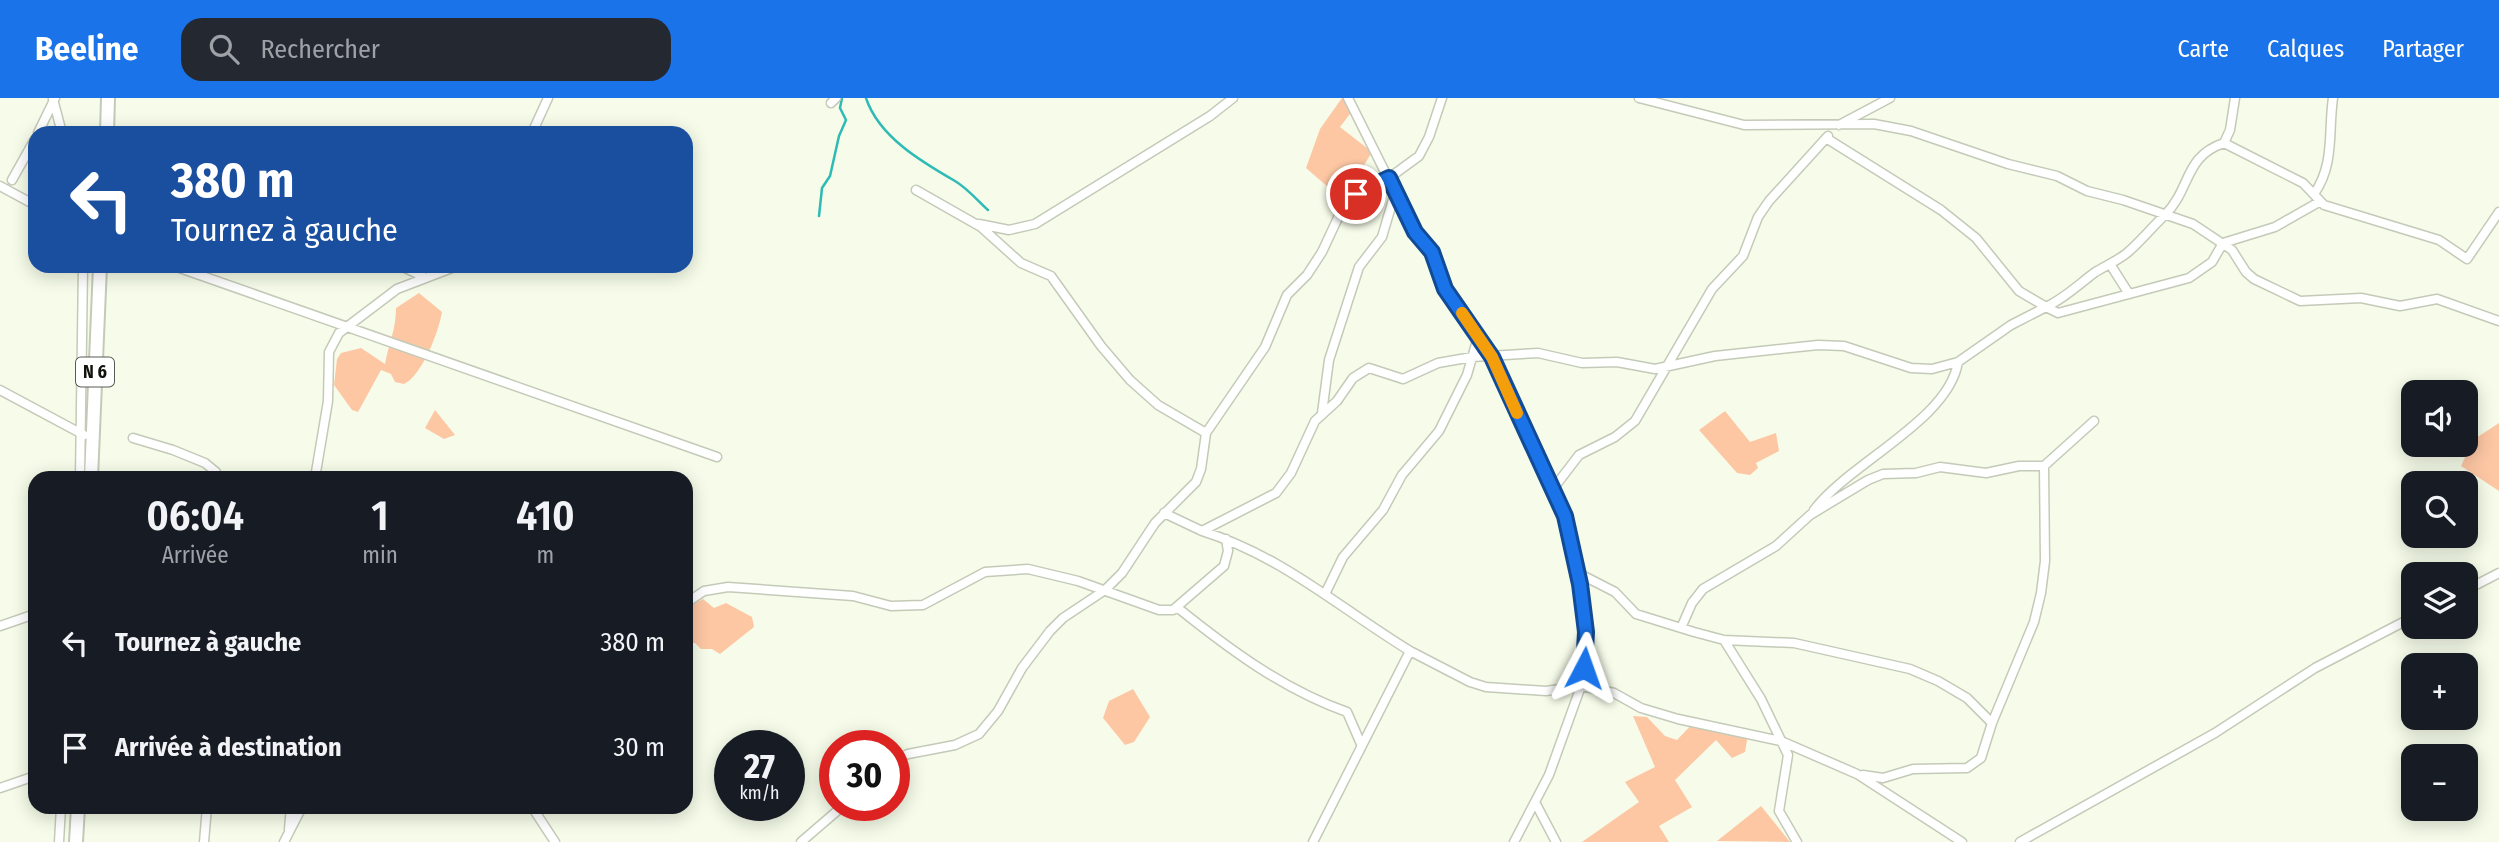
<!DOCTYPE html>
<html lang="fr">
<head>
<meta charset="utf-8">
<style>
	body { margin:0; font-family:"Fira Sans Condensed",sans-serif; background:#242831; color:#f1f3f6; height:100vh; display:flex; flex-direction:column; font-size:26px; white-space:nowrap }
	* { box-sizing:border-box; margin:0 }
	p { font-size:23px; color:#9ea1a6 }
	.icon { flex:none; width:38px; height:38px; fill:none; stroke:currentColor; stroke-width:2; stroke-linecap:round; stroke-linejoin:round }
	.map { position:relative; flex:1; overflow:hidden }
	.side { position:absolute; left:28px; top:373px; width:665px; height:343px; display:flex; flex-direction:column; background:#171b24; border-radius:21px; box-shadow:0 4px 18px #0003 }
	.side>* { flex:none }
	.banner { position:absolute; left:28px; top:28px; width:665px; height:147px; border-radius:21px; box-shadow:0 4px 18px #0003; background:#1a4fa0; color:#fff; overflow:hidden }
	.fabs { position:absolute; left:2401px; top:282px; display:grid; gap:14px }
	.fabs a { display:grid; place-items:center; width:77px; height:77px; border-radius:14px; background:#171b24; box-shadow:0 4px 18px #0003; font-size:35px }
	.speed { position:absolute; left:714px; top:632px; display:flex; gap:14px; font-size:35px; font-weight:700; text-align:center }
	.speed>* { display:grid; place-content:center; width:91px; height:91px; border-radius:50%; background:#171b24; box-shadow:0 4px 18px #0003; line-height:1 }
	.speed small { font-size:18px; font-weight:400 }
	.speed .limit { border:10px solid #d22; background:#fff; color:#111 }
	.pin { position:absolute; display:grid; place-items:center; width:60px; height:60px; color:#fff; margin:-30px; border:4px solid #fff; border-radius:50%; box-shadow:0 2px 7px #0007 }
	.me { position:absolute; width:77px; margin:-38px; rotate:4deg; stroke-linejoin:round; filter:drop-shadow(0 0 5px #0008) }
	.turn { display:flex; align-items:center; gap:24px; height:147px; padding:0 28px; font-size:32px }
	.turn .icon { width:91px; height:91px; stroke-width:2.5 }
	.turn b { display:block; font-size:49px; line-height:60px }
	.eta { display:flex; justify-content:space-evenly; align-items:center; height:119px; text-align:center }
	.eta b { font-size:42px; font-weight:600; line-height:49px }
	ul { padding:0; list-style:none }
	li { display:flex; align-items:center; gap:21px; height:105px; padding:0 28px }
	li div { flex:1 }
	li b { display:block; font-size:26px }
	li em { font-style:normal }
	header { display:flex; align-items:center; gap:42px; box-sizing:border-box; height:98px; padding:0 35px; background:#1a73e8; color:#fff }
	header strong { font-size:33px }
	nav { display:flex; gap:38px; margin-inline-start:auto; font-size:24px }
	.search { width:490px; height:63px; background:#242831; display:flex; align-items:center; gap:18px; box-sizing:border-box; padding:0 24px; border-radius:21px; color:#9ea1a6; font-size:26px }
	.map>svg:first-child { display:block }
	.green { fill:#fdc7a4 }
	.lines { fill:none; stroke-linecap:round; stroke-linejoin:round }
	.stream { stroke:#2ebab5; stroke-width:2.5 }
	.minor-casing { stroke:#c4cab8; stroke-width:11 }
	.primary-casing { stroke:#c4cab8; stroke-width:16 }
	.minor { stroke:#fff; stroke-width:8 }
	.primary { stroke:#fff; stroke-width:12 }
	.route-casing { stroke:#114b97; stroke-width:18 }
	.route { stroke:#1a73e8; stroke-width:12 }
	.slow { stroke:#f59e0b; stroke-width:12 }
	.labels { text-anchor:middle; stroke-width:5; stroke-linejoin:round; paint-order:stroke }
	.shield { fill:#fff; stroke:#585a56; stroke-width:2 }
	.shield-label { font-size:18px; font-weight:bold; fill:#11130d }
</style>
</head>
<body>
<header>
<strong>Beeline</strong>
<div class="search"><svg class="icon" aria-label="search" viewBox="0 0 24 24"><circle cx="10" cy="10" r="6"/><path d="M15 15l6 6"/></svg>Rechercher</div>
<nav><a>Carte</a><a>Calques</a><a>Partager</a></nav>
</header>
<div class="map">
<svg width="2499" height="744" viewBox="0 0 2499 744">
	<rect width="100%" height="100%" fill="#f6fce9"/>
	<path class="green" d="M 1342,0 L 1346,0 L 1353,12 L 1340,29 L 1372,54 L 1343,102 L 1306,70 L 1320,31 Z
		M 419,195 L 442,214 C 439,233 422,278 404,286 L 395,284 L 391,276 L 381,272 L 358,314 L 352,312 L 334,287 L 337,261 L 341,255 L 361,250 L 385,266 C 389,244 396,232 396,210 Z
		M 435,312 L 455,337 L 444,341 L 425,330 Z
		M 1725,313 L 1750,344 L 1776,335 L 1779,353 L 1756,365 L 1758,370 L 1750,377 L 1737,375 L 1699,332 Z
		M 2499,325 L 2499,393 L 2461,368 L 2473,342 Z
		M 703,501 L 714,510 L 726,505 L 752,519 L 754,529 L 720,556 L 712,551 L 701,551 L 695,545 L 686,546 L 686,510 Z
		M 1133,591 L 1150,619 L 1134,644 L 1125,647 L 1103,620 L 1109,603 Z
		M 1633,618 L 1647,619 L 1665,638 L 1677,642 L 1695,623 L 1748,637 L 1745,654 L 1732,660 L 1716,642 L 1675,682 L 1692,709 L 1659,728 L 1669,744 L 1582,744 L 1639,704 L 1625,684 L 1655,669 Z
		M 1761,708 L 1790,744 L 1717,743 Z"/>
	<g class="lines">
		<path class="stream" d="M 866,0 C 879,39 922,64 955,83 C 967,90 978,103 988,112
			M 819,118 L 822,90 L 830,78 L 839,38 L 846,22 L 840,10 L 842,0"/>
		<defs>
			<path id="minor" d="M 1348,0 L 1415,134 L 1432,154 L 1445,191 L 1492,259 L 1569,431 L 1586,534 L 1581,588 L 1549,677 L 1514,744
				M 1639,0 L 1744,27 L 1874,26 L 1911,33 L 2008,66 L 2057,78 L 2087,93 L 2123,102 L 2193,126 L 2232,152 L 2246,174 L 2254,181 L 2300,203 L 2361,200 L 2400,208 L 2437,201 L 2499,223
				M 53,1 L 62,35
				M 831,5 L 836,0
				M 1839,27 L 1890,0
				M 38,35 L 55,0
				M 532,35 L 548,0
				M 1826,40 L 1941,112 L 1976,140 L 2019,193 L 2046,209 C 2065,200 2078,187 2094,175 C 2105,168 2117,163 2127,155 C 2140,144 2152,129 2165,117 C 2191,91 2184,58 2224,45 L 2230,32 L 2235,0
				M 2224,45 L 2303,85 L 2324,107 L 2439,142 L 2467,161 L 2499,114
				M 12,82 L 35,41
				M 0,88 L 35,107
				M 916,92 L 981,129 L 1021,165 L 1051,178 L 1101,248 L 1130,282 L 1158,307 L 1206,335
				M 2314,96 C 2335,66 2328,34 2333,0
				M 979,126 L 1009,132 L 1035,126 L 1210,18 L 1233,0
				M 2110,166 L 2129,196
				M 174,168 L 717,359
				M 401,168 L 424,179
				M 0,292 L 84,337
				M 1322,315 L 1329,262 L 1359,169 L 1382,139 L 1395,95
				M 133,340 L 173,352 L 205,365 L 216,374 L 216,380
				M 80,380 L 83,168
				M 315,380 L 328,303 L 329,254 L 339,235 L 397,191 L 457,168
				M 1553,391 L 1579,357 L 1615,339 L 1635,323 L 1712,191 L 1743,158 L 1758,119 L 1769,103 L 1828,38
				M 1814,412 C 1849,365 1949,322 1958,264
				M 1164,415 L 1202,433 L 1276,395 L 1291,375 L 1315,323 L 1337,303 L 1353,280 L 1369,270 L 1403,281 L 1438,265 L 1472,259 L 1538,255 L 1582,265 L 1617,264 L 1655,271 L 1715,258 L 1818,247 L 1844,248 L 1911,270 L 1932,271 L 1958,264 L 2011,227 L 2046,209 L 2058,215 L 2189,180 L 2212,164 L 2223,145 L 2275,129 L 2319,104
				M 1202,433 C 1284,459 1338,509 1410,553
				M 1578,475 L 1615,494 L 1636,516 L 1694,534 L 1724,542 L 1794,545 L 1910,571 L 1938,583 L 1967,600 L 1992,625
				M 2466,492 L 2499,475
				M 1325,496 L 1343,459 L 1383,412 L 1402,377 L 1439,333 L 1467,277 L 1478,239
				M 686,505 L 704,493 L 728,489 L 853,498 L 891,508 L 923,507 L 985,474 L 1028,471 L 1078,483 L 1159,512 L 1173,512 L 1224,468 L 1228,453 L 1226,441
				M 1178,510 C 1229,551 1284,592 1347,614 L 1361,646
				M 0,528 L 35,516
				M 1681,530 L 1692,505 L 1703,491 L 1776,448 L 1810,417 L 1868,382 L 1883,376 L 1916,375 L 1940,369 L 1986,375 L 2019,368 L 2044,368 L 2094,323
				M 1724,542 L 1761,601 L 1788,657 L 1779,713 L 1797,744
				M 894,662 L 908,656 L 955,647 L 979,636 L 998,613 L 1022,570 L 1050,533 L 1063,520 L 1105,492 L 1122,475 L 1155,425 L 1196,384 L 1201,371 L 1206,335 L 1265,249 L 1287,197 L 1307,177 L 1322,154 L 1343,109 L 1356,96 L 1389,80 L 1419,58 L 1429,39 L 1442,0
				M 1863,677 L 1883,680 L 1913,671 L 1967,670 L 1981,660 L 1992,625 L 2034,524 L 2041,495 L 2045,463 L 2044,368
				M 0,690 L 35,678
				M 1536,706 L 1556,744
				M 532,709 L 555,744
				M 289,731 L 291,709
				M 59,744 L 61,709
				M 204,744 L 207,709
				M 284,744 L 302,709
				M 801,744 L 844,707
				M 1313,744 L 1410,553 L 1470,584 L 1486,589 L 1546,593 L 1581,588 L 1614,595 L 1641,610 L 1678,621 L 1781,643 L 1857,676 L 1962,744
				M 2020,744 L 2215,635 L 2315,570 L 2413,519"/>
			<path id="primary" d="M 107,35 L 108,0
				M 91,380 L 100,168
				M 76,744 L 78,709"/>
		</defs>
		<use href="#minor" class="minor-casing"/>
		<use href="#primary" class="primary-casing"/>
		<use href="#minor" class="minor"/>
		<use href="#primary" class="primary"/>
	</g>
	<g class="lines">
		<defs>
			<path id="route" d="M 1356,96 L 1389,80 L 1415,134 L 1432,154 L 1445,191 L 1492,259 L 1565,418 L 1580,486 L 1586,534 L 1584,570"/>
		</defs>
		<use href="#route" class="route-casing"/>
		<use href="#route" class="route"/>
		<path class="slow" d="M 1462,215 L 1492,259 L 1517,315"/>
	</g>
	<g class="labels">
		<rect class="shield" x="76" y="259.5" width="38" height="29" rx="5"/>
		<g class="shield-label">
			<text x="95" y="280">N 6</text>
		</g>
	</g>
</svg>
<div class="fabs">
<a><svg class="icon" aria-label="sound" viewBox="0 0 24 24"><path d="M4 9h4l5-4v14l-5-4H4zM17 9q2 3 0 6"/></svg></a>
<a><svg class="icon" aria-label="search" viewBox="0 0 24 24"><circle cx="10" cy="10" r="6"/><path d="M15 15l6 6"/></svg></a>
<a><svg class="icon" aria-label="layers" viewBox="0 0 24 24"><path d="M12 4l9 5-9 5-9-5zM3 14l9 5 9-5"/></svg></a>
<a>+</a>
<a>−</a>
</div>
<div class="speed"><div>27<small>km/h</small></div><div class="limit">30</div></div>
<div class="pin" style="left:1356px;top:96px;background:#d93025"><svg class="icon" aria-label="arrive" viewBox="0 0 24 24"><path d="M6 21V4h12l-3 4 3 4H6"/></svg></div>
<svg class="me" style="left:1584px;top:570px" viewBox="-20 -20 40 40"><path d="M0-17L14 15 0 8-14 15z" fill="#1a73e8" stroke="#fff" stroke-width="4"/></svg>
<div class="banner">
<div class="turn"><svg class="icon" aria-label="left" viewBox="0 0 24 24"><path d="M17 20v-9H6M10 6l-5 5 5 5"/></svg><div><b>380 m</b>Tournez à gauche</div></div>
</div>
<section class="side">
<div class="eta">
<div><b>06:04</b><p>Arrivée</p></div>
<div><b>1</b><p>min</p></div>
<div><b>410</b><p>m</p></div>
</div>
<ul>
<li><svg class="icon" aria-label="left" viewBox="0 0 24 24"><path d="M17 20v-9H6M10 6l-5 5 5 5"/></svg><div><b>Tournez à gauche</b></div><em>380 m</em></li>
<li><svg class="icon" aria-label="arrive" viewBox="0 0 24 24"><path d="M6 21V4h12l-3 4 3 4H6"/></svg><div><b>Arrivée à destination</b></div><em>30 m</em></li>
</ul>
</section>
</div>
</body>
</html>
